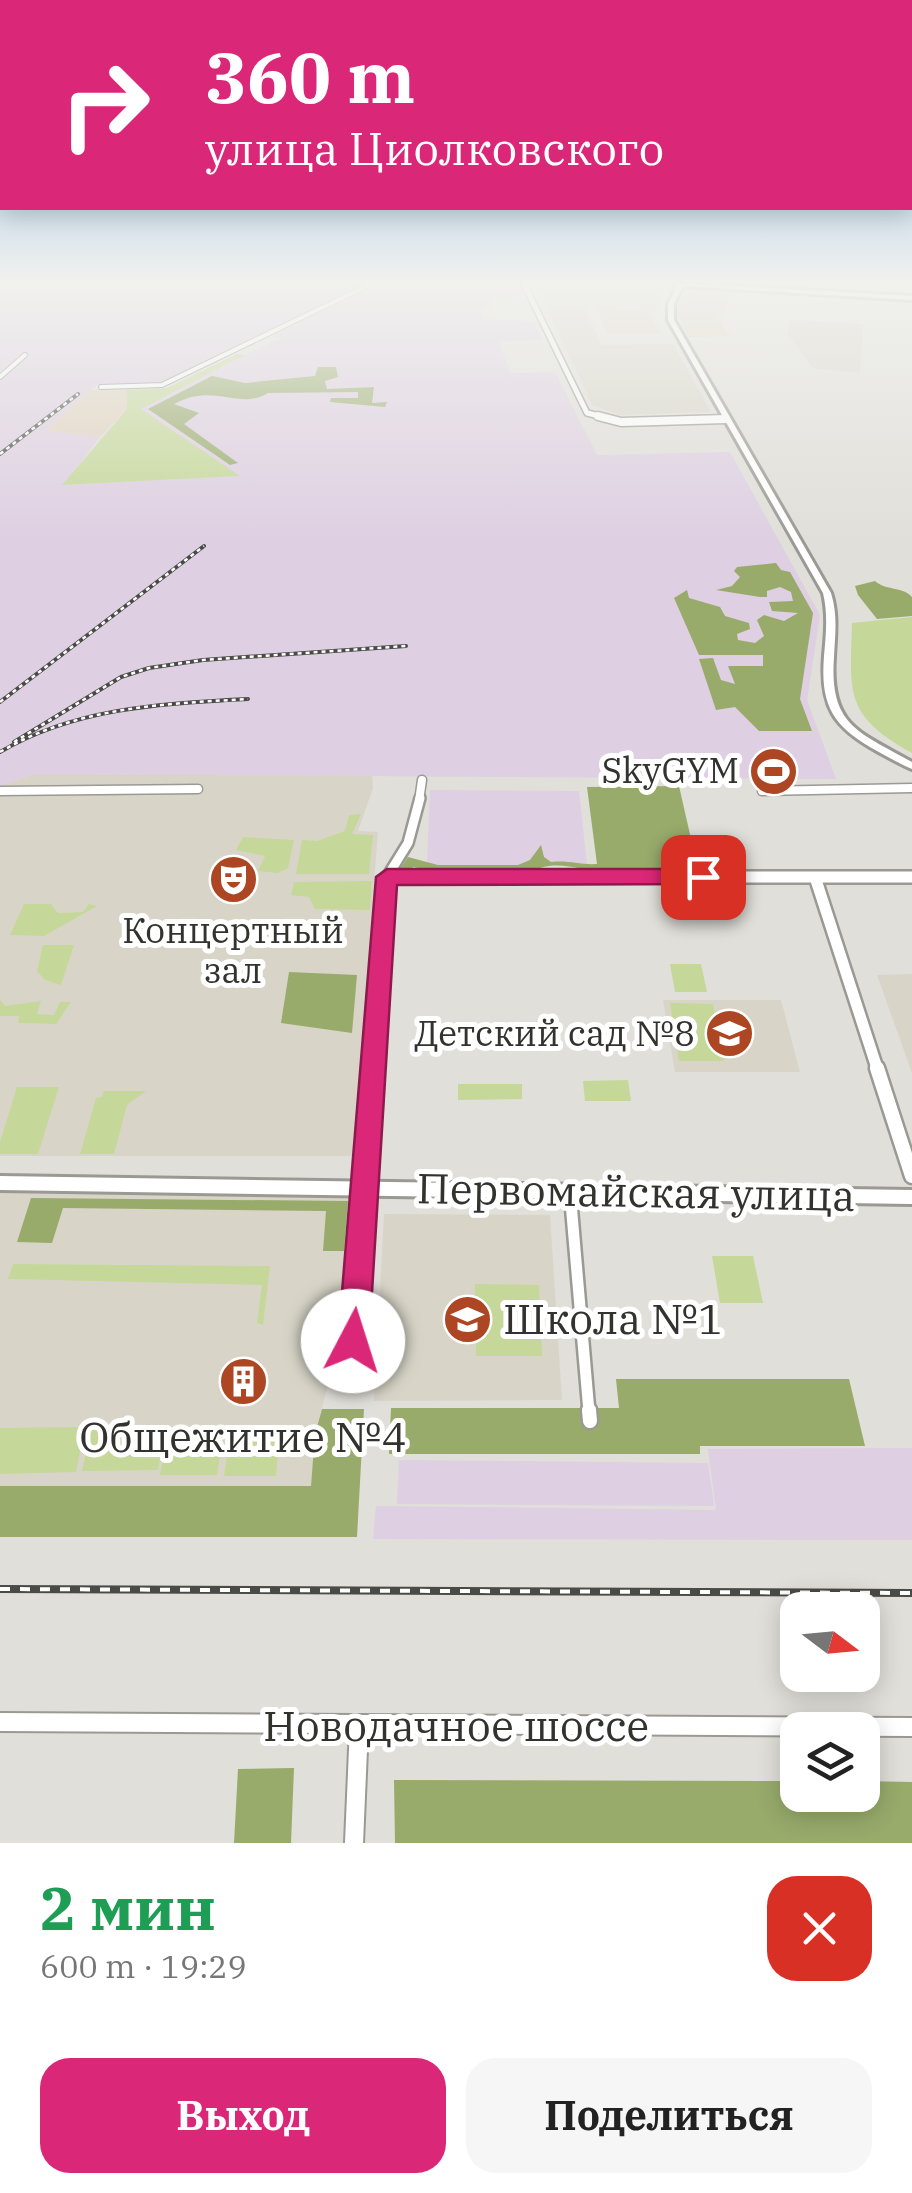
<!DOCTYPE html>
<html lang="ru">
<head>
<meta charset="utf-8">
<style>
	body { margin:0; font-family:"IBM Plex Serif",serif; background:#f6f6f6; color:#222; height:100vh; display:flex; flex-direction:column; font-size:38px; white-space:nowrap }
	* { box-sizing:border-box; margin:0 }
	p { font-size:32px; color:#767676 }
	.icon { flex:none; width:55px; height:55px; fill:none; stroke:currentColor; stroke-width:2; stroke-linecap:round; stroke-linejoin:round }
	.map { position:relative; height:1843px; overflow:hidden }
	.panel { display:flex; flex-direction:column; background:#fff; flex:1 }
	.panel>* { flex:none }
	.hud { position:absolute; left:0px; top:0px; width:912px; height:210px; box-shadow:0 5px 25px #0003; background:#db2777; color:#fff; overflow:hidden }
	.needle { width:65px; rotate:106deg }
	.buttons { position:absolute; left:780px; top:1592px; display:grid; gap:20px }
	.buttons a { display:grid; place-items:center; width:100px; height:100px; border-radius:20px; background:#fff; box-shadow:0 5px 25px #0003; font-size:50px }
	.pin { position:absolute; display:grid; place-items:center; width:85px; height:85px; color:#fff; margin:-42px; border-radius:20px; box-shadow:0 5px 15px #0006 }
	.me { position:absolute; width:110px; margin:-55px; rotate:5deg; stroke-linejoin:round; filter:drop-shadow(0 0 8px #0008) }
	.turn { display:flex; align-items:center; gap:35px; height:210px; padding:0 40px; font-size:45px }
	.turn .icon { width:130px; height:130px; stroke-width:2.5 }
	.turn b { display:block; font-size:70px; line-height:85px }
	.round { display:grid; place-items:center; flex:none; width:105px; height:105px; border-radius:30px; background:#f6f6f6 }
	.summary { display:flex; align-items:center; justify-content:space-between; height:170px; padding:0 40px }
	h1 { font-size:60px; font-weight:700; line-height:75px; color:#1e9e55 }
	.button { display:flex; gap:20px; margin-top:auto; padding:20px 40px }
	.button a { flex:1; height:115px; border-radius:30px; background:#db2777; color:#fff; font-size:40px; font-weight:700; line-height:115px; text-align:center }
	.button a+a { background:#f6f6f6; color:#222 }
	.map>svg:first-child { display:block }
	.commercial { fill:#e2d3c1 }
	.industrial { fill:#decfe2 }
	.built { fill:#d8d5c8 }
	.green { fill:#c5d899 }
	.forest { fill:#98ab6b }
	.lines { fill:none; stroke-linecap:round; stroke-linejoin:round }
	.minor-far4-casing { stroke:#9a9993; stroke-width:6 }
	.minor-far3-casing { stroke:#9a9993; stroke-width:11 }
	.minor-far2-casing { stroke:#9a9993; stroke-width:14 }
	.minor-far1-casing { stroke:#9a9993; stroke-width:16 }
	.minor-casing { stroke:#9a9993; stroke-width:19 }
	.tertiary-far4-casing { stroke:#9a9993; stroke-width:8 }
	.tertiary-far3-casing { stroke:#9a9993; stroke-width:11 }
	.tertiary-far2-casing { stroke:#9a9993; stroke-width:16 }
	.tertiary-far1-casing { stroke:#9a9993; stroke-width:19 }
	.tertiary-casing { stroke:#9a9993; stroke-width:22 }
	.secondary-casing { stroke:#9a9993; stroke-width:6 }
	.minor-far4 { stroke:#fff; stroke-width:4 }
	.minor-far3 { stroke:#fff; stroke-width:8 }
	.minor-far2 { stroke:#fff; stroke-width:9 }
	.minor-far1 { stroke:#fff; stroke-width:11 }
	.minor { stroke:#fff; stroke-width:14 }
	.tertiary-far4 { stroke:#fff; stroke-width:5 }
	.tertiary-far3 { stroke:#fff; stroke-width:8 }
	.tertiary-far2 { stroke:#fff; stroke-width:11 }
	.tertiary-far1 { stroke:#fff; stroke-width:14 }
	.tertiary { stroke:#fff; stroke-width:18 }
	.secondary { fill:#fff; fill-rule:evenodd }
	.rail-far1-casing { stroke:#4a4a47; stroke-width:4 }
	.rail-casing { stroke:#4a4a47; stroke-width:8 }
	.rail-far1 { stroke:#fff; stroke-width:2.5; stroke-dasharray:4; stroke-linecap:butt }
	.rail { stroke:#fff; stroke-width:4; stroke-dasharray:10; stroke-linecap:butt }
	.route { fill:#db2777; stroke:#8e194d; stroke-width:2.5 }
	.labels { text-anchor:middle; stroke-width:10; stroke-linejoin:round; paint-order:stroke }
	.poi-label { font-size:35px; fill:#32322f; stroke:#fff; text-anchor:end }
	.near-street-label { font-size:42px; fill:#32322f; stroke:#fff }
	.near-poi-label { font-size:42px; fill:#32322f; stroke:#fff; text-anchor:start }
</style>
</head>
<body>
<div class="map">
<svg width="912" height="1843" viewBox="0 0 912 1843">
	<rect width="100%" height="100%" fill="#e0dfd9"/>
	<path class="commercial" d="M 700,290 L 731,293 L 723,315 L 717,316 L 730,336 L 689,337 L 676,313 L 685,292 Z
		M 596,307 L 648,311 L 661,333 L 607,334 Z
		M 92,390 L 126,390 L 127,409 L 100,437 L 43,431 Z"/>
	<path class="industrial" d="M 0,284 L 364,284 L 161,383 L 97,385 L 45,430 L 100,437 L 63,485 L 238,476 L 140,409 L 280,338 L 273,336 L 380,284 L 516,284 L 522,297 L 492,298 L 492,306 L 482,307 L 482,319 L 534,322 L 542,340 L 499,341 L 510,373 L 555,372 L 597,455 L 730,452 L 820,615 L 807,700 L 836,779 L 34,774 L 0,786 Z
		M 430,790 L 579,791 L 587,865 L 427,865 Z
		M 912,1448 L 912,1540 L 373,1539 L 376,1506 L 716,1510 L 708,1449 Z
		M 399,1460 L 708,1463 L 714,1506 L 397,1504 Z"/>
	<path class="built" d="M 535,284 L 641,284 L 664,289 L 656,312 L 643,311 L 640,306 L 585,307 L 601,345 L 673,344 L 711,412 L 619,415 L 592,405 Z
		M 791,320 L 863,324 L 860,373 L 813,368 L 787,334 Z
		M 34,774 L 372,776 L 373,788 L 358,831 L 378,832 L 352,1156 L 0,1156 L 0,786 Z
		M 912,974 L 912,1073 L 877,975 Z
		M 663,1000 L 781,1000 L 800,1072 L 675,1072 Z
		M 0,1193 L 352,1194 L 336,1354 L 315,1434 L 312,1486 L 0,1486 Z
		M 384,1214 L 550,1215 L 562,1400 L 374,1401 Z"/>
	<path class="green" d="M 237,354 L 245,355 L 141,409 L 240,476 L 62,485 L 127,409 L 126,390 L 167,388 Z
		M 912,617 L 912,753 C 844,715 850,694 852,623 Z
		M 361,814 L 352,834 L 373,835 L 369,874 L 296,874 L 302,840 L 317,841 L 345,831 L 349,815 Z
		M 243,837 L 294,840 L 288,868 L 278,873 L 258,871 L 265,856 L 236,850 Z
		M 372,881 L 370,910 L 315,909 L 309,897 L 291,895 L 294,882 Z
		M 24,904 L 51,904 L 58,913 L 83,912 L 89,904 L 97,906 L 44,936 L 10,935 Z
		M 43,945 L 74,945 L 61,985 L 45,980 L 37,971 Z
		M 670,964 L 701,964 L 707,992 L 675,992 Z
		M 0,1000 L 5,1006 L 41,1001 L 37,1014 L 54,1015 L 60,1002 L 71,1002 L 56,1024 L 18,1023 L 19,1016 L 0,1016 Z
		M 670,1003 L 713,1004 L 724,1061 L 679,1061 Z
		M 628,1080 L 631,1101 L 585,1101 L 583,1081 Z
		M 458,1084 L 522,1084 L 522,1099 L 458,1100 Z
		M 17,1087 L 59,1087 L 38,1154 L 0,1154 L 0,1142 Z
		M 104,1091 L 146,1091 L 127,1105 L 114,1154 L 80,1154 L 96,1098 L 102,1097 Z
		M 712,1256 L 753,1256 L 763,1303 L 720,1303 Z
		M 13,1264 L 270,1266 L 263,1325 L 257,1323 L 262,1285 L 8,1279 Z
		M 475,1284 L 539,1285 L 542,1356 L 476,1356 Z
		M 85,1427 L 76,1472 L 0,1474 L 0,1428 Z
		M 91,1429 L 165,1429 L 158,1470 L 82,1471 Z
		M 166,1440 L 222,1441 L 217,1475 L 160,1475 Z
		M 229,1440 L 279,1440 L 276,1476 L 224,1476 Z"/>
	<path class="forest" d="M 318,367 L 336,367 L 338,377 L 325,381 L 327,389 L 374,387 L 372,403 L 387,402 L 385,407 L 330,402 L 331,398 L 358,398 L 358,392 L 268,393 C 239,411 215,382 174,404 L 199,413 L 184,424 L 238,463 L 230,465 L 148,409 L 212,376 L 245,383 L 315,376 Z
		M 776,563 L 781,570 L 790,572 L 813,613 L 800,699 L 812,731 L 759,731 L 735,707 L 716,710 L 699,659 L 713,658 L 721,680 L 735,684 L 728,666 L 763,666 L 763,655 L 699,655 L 674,598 L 687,590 L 689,598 L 720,607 L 725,616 L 749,623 L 750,629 L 737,634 L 738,640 L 755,643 L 764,636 L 757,620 L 764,615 L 784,621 L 798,613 L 772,611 L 769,602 L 793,601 L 791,592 L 780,587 L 767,591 L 767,597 L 760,597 L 716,590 L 732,586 L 740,577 L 734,571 L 737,567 Z
		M 875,581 C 886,591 902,586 912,597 L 912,616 L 877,619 L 858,595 L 855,586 Z
		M 679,786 L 699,874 C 668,874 633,878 602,873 C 584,870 553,859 534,871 L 433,871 L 413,867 L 410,872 L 400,869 L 408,857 L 438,865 L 518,865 L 530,860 L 541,845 L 544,857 L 551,862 C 570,860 578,865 597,864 L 587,787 Z
		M 289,972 L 357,975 L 352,1033 L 281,1023 Z
		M 31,1198 L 348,1201 L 344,1251 L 323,1251 L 326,1211 L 63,1208 L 52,1243 L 17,1242 Z
		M 616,1379 L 849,1379 L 865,1446 L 700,1446 L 700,1454 L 389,1454 L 391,1408 L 619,1408 Z
		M 322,1409 L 364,1409 L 357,1537 L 0,1537 L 0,1486 L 311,1486 L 315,1434 Z
		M 294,1768 L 291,1843 L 234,1843 L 238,1769 Z
		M 394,1780 L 797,1781 L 798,1795 L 862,1795 L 863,1781 L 912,1782 L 912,1843 L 395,1843 Z"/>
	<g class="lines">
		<defs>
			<path id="minor-far4" d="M 0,377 L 25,355
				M 101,387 L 162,385 L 371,284"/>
			<path id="minor-far3" d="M 0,791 L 198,789
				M 762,791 L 912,788
				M 419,801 L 422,780"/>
			<path id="minor-far2" d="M 387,877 L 408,843 L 420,798"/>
			<path id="minor-far1" d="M 570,1191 L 589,1412
				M 353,1341 L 366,1187"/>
			<path id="minor" d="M 589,1410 L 590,1421"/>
			<path id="tertiary-far4" d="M 524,284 L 587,413 L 608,418"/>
			<path id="tertiary-far3" d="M 598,416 L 621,422 L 726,419"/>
			<path id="tertiary-far2" d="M 815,877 L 878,1071
				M 374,1071 L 387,877 L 912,877"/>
			<path id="tertiary-far1" d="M 877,1068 L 912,1176
				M 366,1187 L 374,1068"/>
			<path id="tertiary" d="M 0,1722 L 912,1727
				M 354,1843 L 359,1726"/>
			<path id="secondary" d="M 674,284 L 702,284 L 912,296 L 912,300 L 683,286 L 674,304 L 674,320 L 831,593 C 838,615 835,635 834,657 C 829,726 859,732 912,762 L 912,769 C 900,764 888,757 877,751 C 833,727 820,706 824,656 C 826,634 828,614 823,593 L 668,320 L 668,304 L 677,286 Z
				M 0,1176 L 912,1190 L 912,1204 L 0,1190 Z"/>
		</defs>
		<use href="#minor-far4" class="minor-far4-casing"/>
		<use href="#minor-far3" class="minor-far3-casing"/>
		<use href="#minor-far2" class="minor-far2-casing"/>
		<use href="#minor-far1" class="minor-far1-casing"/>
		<use href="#minor" class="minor-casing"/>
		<use href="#tertiary-far4" class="tertiary-far4-casing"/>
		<use href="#tertiary-far3" class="tertiary-far3-casing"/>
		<use href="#tertiary-far2" class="tertiary-far2-casing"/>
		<use href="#tertiary-far1" class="tertiary-far1-casing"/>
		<use href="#tertiary" class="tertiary-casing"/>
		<use href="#secondary" class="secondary-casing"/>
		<use href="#minor-far4" class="minor-far4"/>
		<use href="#minor-far3" class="minor-far3"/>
		<use href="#minor-far2" class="minor-far2"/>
		<use href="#minor-far1" class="minor-far1"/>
		<use href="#minor" class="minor"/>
		<use href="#tertiary-far4" class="tertiary-far4"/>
		<use href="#tertiary-far3" class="tertiary-far3"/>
		<use href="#tertiary-far2" class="tertiary-far2"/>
		<use href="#tertiary-far1" class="tertiary-far1"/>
		<use href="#tertiary" class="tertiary"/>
		<use href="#secondary" class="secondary"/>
		<defs>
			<path id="rail-far1" d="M 0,454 L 78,394
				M 0,702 L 204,546
				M 14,742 L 121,677 L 149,668 L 203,660 L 406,646
				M 0,752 C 77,707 161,704 248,699"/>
			<path id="rail" d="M 0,1589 L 912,1593"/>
		</defs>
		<use href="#rail-far1" class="rail-far1-casing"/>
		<use href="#rail" class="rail-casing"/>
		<use href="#rail-far1" class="rail-far1"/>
		<use href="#rail" class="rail"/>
	</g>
	<linearGradient id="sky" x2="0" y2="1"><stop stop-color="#7eb6e8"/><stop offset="0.52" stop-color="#f1f1ee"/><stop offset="1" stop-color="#f1f1ee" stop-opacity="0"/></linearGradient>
	<rect width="912" height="542" fill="url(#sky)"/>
	<path class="route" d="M 387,869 L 703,869 L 714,877 L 703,884 L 397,885 L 369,1341 L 364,1352 L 353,1357 L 342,1352 L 338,1341 L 376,877 Z"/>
	<defs>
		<symbol id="stadium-disc" viewBox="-11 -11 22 22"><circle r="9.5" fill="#ad4623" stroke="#fff"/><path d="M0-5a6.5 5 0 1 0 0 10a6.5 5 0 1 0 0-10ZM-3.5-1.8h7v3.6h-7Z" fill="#fff"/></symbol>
		<symbol id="theatre-disc" viewBox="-11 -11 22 22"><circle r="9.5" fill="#ad4623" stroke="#fff"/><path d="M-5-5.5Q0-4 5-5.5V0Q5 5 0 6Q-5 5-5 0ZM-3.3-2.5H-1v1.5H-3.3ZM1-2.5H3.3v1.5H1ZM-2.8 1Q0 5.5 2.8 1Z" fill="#fff"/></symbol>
		<symbol id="school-disc" viewBox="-11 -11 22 22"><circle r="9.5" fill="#ad4623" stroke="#fff"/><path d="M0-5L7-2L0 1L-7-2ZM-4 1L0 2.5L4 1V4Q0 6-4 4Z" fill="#fff"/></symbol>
		<symbol id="building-disc" viewBox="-11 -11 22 22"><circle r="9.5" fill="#ad4623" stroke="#fff"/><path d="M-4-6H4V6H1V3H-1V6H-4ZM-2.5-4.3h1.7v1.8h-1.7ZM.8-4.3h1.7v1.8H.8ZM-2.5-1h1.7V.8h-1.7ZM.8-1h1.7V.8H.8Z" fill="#fff"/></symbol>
	</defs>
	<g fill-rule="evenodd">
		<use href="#stadium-disc" x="746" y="744" width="55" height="55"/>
		<use href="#theatre-disc" x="206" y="852" width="55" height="55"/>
		<use href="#school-disc" x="702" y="1006" width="55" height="55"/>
		<use href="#school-disc" x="440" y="1292" width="55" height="55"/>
		<use href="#building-disc" x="216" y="1354" width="55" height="55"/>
	</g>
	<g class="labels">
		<g class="poi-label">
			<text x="739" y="783">SkyGYM</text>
			<text x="233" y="943" text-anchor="middle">Концертный<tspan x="233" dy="40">зал</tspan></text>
			<text x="695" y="1046">Детский сад №8</text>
		</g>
		<g class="near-street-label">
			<text transform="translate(636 1192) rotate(1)" y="15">Первомайская улица</text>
			<text x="456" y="1741">Новодачное шоссе</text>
		</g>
		<g class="near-poi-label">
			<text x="503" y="1334">Школа №1</text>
			<text x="243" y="1452" text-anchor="middle">Общежитие №4</text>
		</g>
	</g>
</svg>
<div class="buttons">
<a><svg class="needle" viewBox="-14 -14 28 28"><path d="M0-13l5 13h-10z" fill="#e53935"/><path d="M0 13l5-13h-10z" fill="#767676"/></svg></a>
<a><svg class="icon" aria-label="layers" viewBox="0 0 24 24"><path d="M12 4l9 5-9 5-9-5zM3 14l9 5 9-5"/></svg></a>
</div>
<div class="pin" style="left:703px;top:877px;background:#d93025"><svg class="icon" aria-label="arrive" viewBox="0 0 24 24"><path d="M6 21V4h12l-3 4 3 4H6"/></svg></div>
<svg class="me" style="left:353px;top:1341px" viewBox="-20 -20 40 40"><circle r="19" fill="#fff"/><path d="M0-13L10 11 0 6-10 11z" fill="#db2777"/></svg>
<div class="hud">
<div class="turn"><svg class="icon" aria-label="right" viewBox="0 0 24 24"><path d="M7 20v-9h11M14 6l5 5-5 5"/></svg><div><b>360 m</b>улица Циолковского</div></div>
</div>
</div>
<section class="panel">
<div class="summary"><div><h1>2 мин</h1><p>600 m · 19:29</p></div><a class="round" style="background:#d93025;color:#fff"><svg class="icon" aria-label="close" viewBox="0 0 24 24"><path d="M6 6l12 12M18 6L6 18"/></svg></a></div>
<div class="button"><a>Выход</a><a>Поделиться</a></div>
</section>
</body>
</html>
